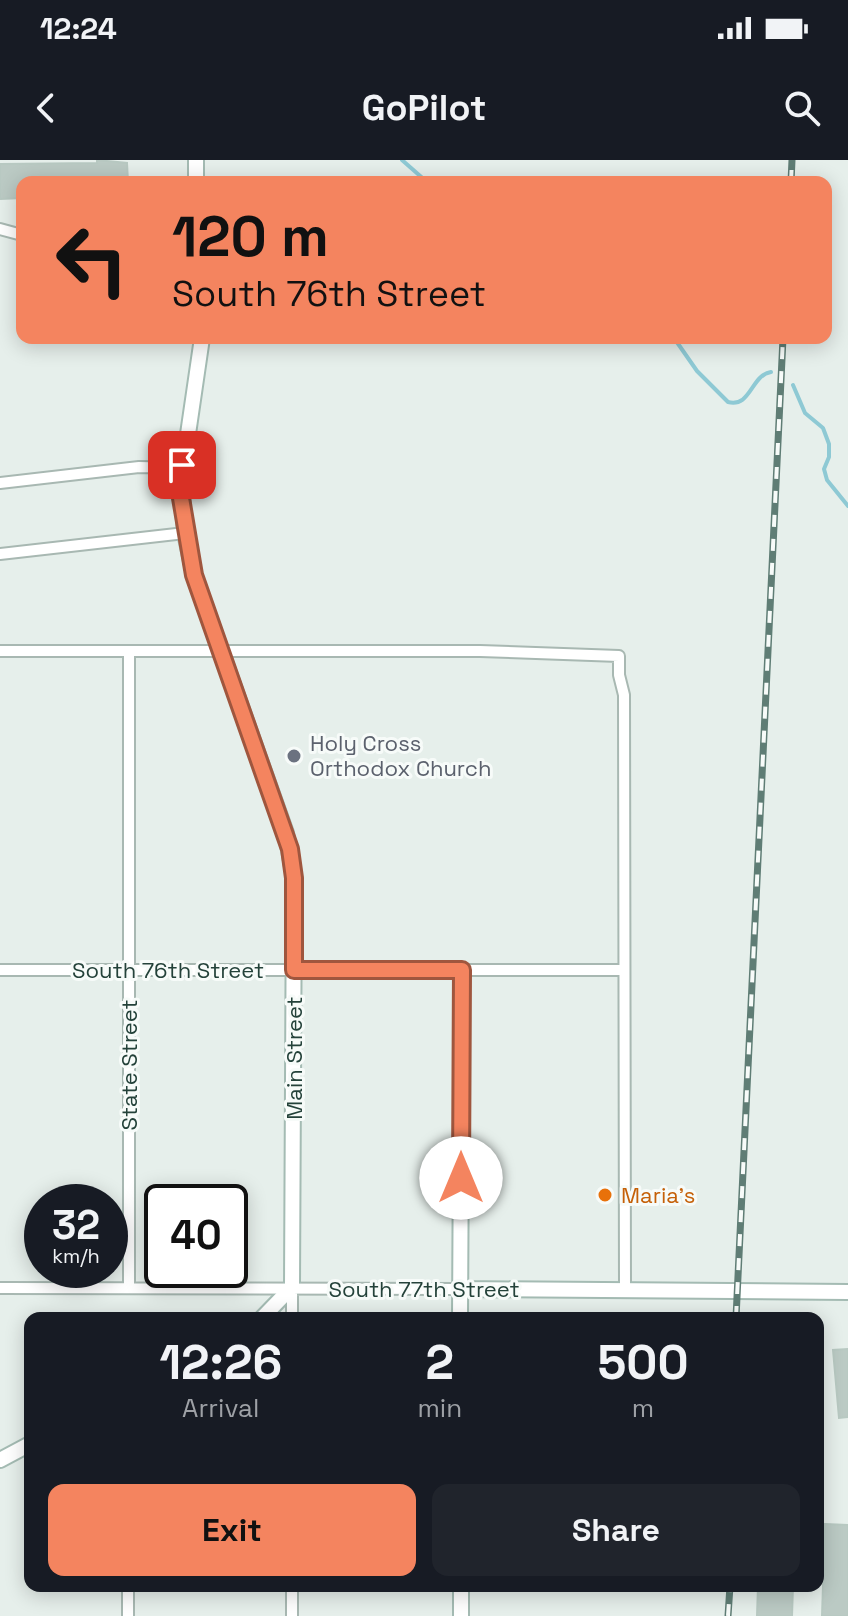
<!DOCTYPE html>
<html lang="en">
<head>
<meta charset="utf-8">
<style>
	body { margin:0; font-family:"Space Grotesk",sans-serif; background:#20242c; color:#f1f3f6; height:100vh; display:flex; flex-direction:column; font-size:30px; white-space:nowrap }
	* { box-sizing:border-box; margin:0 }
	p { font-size:26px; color:#9ea1a6 }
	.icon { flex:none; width:44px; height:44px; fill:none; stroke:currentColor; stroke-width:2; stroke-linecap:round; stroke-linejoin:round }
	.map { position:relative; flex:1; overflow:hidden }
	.panel { position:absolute; left:24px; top:1152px; width:800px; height:280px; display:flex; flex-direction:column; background:#171b24; border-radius:16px; box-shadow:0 4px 20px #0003 }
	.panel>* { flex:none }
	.top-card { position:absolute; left:16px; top:16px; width:816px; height:168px; border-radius:16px; box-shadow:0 4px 20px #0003; background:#f4845f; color:#111; overflow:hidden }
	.speed { position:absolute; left:24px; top:1024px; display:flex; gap:16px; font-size:40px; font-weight:700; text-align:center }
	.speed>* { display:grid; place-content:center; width:104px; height:104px; border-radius:50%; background:#171b24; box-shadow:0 4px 20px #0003; line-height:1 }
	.speed small { font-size:20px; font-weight:400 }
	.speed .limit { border:4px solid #111; border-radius:12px; background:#fff; color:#111 }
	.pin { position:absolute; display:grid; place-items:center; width:68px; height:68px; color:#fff; margin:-34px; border-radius:16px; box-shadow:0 4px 12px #0006 }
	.me { position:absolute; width:88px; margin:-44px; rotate:0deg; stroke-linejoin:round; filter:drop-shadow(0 0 6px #0008) }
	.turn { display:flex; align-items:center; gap:28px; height:168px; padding:0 24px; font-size:36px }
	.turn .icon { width:104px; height:104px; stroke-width:2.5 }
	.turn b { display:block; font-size:56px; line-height:68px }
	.eta { display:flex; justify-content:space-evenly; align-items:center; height:136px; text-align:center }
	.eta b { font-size:48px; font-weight:700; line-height:56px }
	.button { display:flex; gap:16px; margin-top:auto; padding:16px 24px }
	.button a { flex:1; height:92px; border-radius:16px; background:#f4845f; color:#111; font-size:32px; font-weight:700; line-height:92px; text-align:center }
	.button a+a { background:#20242c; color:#f1f3f6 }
	.status { display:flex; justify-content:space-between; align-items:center; height:56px; padding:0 40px; background:#171b24; direction:ltr }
	.status svg { height:22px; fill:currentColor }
	header { display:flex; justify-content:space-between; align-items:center; height:104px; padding:0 24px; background:#171b24; font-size:36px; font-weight:700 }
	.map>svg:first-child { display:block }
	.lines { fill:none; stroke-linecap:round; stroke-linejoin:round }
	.stream { stroke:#8ec9d4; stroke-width:4 }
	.building { fill:#bbcac4; stroke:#b8c9c2; stroke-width:2 }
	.street-casing { stroke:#a8b8b2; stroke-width:14 }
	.secondary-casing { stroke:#a4bbb3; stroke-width:18 }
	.street { stroke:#fff; stroke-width:10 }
	.secondary { stroke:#fff; stroke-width:14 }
	.rail-casing { stroke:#5f7d75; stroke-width:7 }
	.rail { stroke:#f7fbf9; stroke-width:4; stroke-dasharray:12; stroke-linecap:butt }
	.route-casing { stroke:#9f563e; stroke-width:20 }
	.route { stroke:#f4845f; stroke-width:14 }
	.worship-dot { fill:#6b7280; stroke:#f7fbf9; stroke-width:3 }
	.food-dot { fill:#e8710a; stroke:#f7fbf9; stroke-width:3 }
	.labels { text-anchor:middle; stroke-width:6; stroke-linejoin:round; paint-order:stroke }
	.worship-label { font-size:22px; fill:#5b616d; stroke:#f7fbf9; text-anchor:start }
	.street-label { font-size:22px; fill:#24423a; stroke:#f7fbf9 }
	.food-label { font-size:22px; fill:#c56008; stroke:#f7fbf9; text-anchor:start }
</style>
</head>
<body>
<div class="status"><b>12:24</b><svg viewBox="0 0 49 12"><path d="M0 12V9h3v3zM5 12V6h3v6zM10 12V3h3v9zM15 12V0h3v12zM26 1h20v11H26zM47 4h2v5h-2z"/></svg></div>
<header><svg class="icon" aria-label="back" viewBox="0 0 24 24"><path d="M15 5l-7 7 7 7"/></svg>GoPilot<svg class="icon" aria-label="search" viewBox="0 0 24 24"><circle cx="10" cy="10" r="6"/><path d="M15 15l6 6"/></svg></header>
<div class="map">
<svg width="848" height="1456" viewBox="0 0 848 1456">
	<rect width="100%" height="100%" fill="#e6efeb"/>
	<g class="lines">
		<path class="stream" d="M 402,0 L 427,22
			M 674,178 L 697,211 L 728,242 C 751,248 751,215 771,212
			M 793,225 L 805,253 L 823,268 L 829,284 L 829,297 L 824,309 L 827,320 L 848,346"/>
	</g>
	<path class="building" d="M 97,0 L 127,3 L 128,22 L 22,22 L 22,38 L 0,39 L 0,4 L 97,3 Z
		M 848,1189 L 848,1257 L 839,1258 L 833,1190 Z
		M 825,1364 L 848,1365 L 848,1456 L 822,1456 Z
		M 758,1426 L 793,1426 L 792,1456 L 757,1456 Z"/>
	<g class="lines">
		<defs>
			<path id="street" d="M 0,69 L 22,75
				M 0,323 L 139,307 L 182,308
				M 0,394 L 185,373
				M 0,491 L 480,491 L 619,496 L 619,515 L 624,535 L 625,1128
				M 0,810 L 294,810
				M 462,810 L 624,810
				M 292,1127 L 292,1158
				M 0,1128 L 460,1129
				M 129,1128 L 129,491
				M 292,1426 L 292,1456
				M 128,1456 L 128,1426"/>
			<path id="secondary" d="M 196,0 L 196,22
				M 202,178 L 181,322 L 185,373 L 194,415 L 286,673 L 294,718 L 292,1127 L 262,1158
				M 294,810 L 462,810 L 460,1158
				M 460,1129 L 848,1132
				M 0,1300 L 30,1284
				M 461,1426 L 461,1456"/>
		</defs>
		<use href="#street" class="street-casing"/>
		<use href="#secondary" class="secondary-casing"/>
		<use href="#street" class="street"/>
		<use href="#secondary" class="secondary"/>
		<defs>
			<path id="rail" d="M 791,22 L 792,0
				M 736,1158 L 783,178
				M 728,1456 L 730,1426"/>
		</defs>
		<use href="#rail" class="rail-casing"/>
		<use href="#rail" class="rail"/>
	</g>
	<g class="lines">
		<defs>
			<path id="route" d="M 182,305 L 181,338 L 194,415 L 290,689 L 294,718 L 294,810 L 462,810 L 461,1018"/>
		</defs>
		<use href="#route" class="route-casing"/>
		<use href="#route" class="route"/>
	</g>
	<circle class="worship-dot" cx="294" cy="596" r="8"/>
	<circle class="food-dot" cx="605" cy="1035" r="8"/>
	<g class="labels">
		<g class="worship-label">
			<text x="310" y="591">Holy Cross<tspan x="310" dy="25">Orthodox Church</tspan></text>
		</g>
		<g class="street-label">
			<text x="168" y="818">South 76th Street</text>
			<text transform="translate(294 898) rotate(-90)" y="8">Main Street</text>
			<text transform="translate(129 905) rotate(-90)" y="8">State Street</text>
			<text x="424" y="1137">South 77th Street</text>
		</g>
		<g class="food-label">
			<text x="621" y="1043">Maria's</text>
		</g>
	</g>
</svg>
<div class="speed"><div>32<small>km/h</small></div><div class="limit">40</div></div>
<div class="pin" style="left:182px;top:305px;background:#d93025"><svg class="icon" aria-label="arrive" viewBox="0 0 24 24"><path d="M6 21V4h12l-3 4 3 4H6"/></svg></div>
<svg class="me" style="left:461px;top:1018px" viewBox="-20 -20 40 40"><circle r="19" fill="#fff"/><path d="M0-13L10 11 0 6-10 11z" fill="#f4845f"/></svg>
<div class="top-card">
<div class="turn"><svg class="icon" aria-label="left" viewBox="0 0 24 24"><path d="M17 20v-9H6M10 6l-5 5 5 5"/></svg><div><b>120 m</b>South 76th Street</div></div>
</div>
<section class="panel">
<div class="eta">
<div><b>12:26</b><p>Arrival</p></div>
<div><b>2</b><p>min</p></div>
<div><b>500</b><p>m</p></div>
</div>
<div class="button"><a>Exit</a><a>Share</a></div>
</section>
</div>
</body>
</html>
